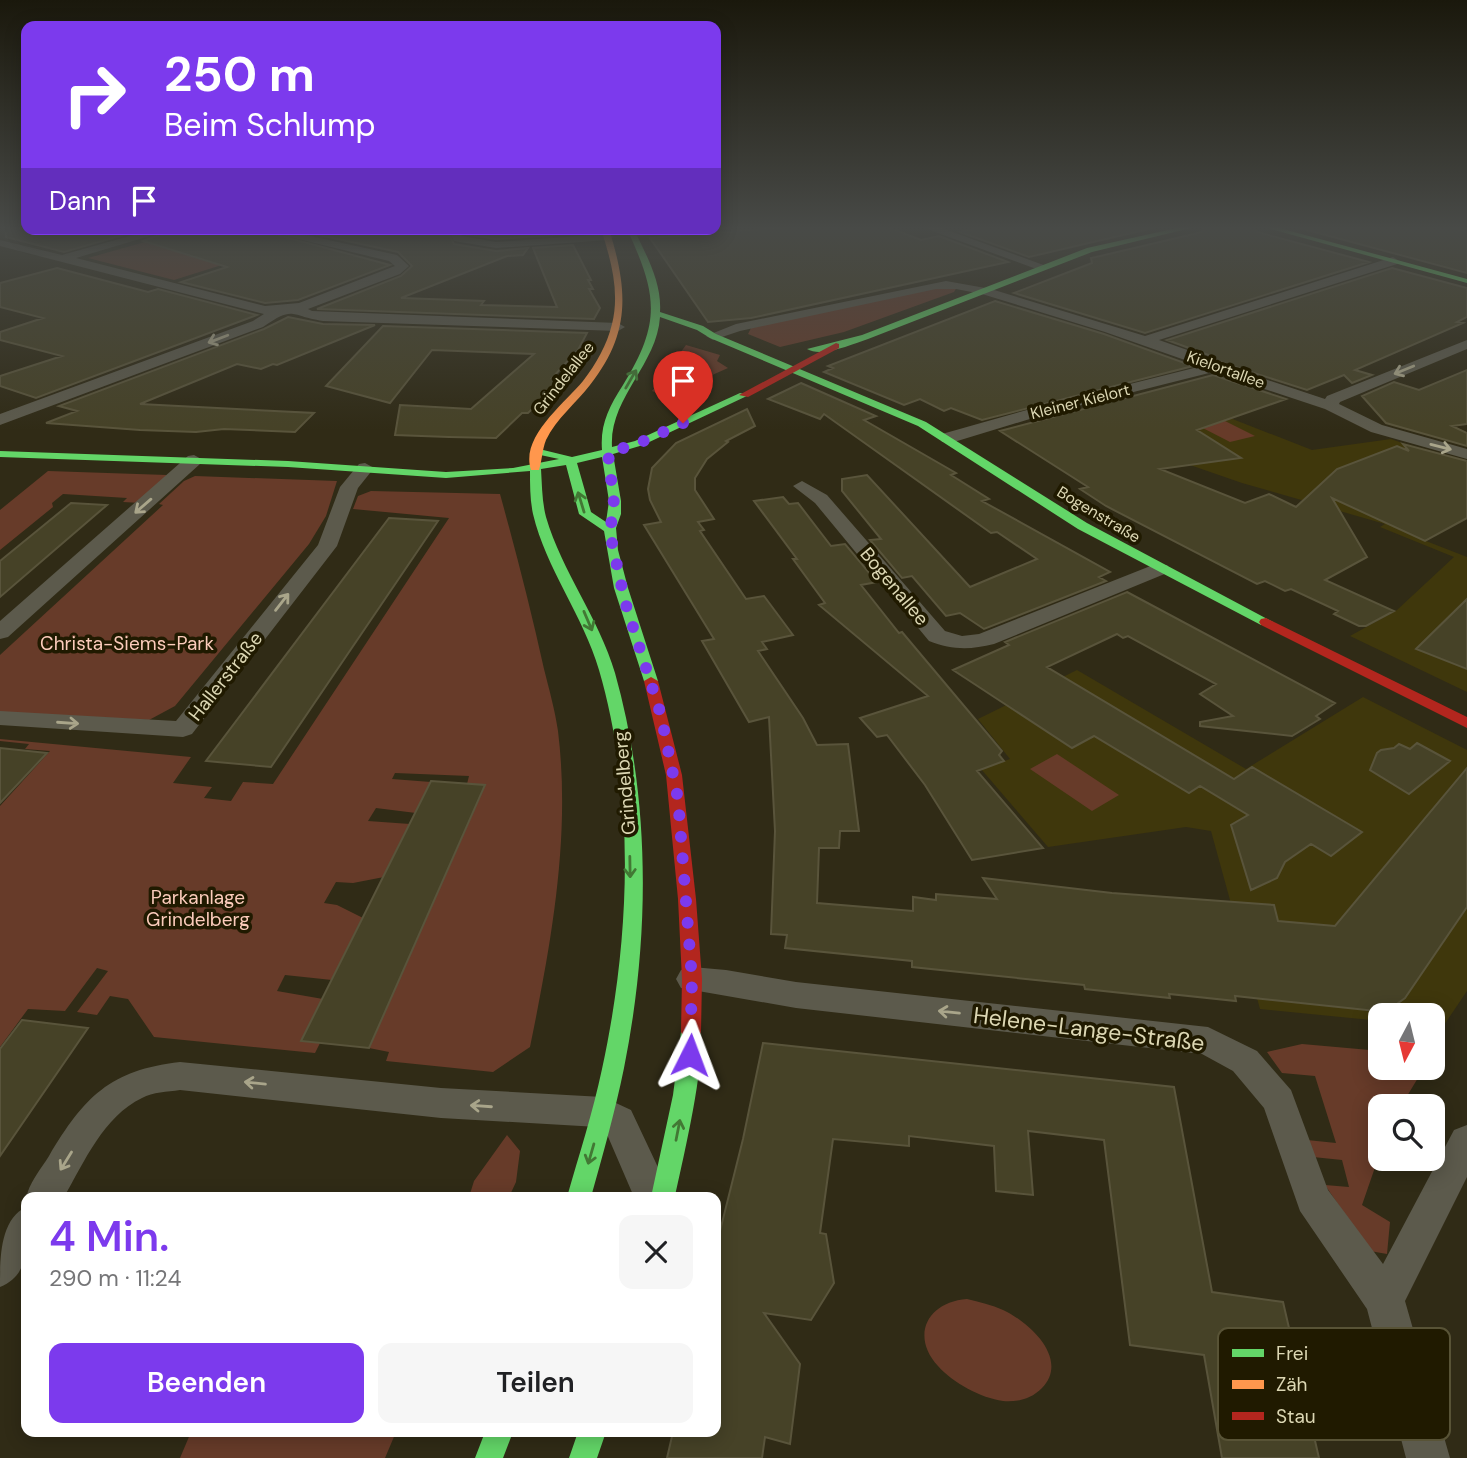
<!DOCTYPE html>
<html lang="de">
<head>
<meta charset="utf-8">
<style>
	body { margin:0; font-family:"DM Sans",sans-serif; background:#f6f6f6; color:#202124; height:100vh; display:flex; flex-direction:column; font-size:26px; white-space:nowrap }
	* { box-sizing:border-box; margin:0 }
	p { font-size:23px; color:#757577 }
	.icon { flex:none; width:38px; height:38px; fill:none; stroke:currentColor; stroke-width:2; stroke-linecap:round; stroke-linejoin:round }
	.map { position:relative; flex:1; overflow:hidden }
	.side { position:absolute; left:21px; top:1192px; width:700px; height:245px; display:flex; flex-direction:column; background:#fff; border-radius:14px; box-shadow:0 4px 18px #0003 }
	.side>* { flex:none }
	.banner { position:absolute; left:21px; top:21px; width:700px; height:214px; border-radius:14px; box-shadow:0 4px 18px #0003; background:#7c3aed; color:#fff; overflow:hidden }
	.needle { width:46px; rotate:187deg }
	.tools { position:absolute; left:1368px; top:1003px; display:grid; gap:14px }
	.tools a { display:grid; place-items:center; width:77px; height:77px; border-radius:14px; background:#fff; box-shadow:0 4px 18px #0003; font-size:35px }
	.pin { position:absolute; display:grid; place-items:center; width:60px; height:60px; color:#fff; margin:-72px -30px; border-radius:50% 50% 50% 0; rotate:-45deg; box-shadow:0 0 7px #0007 }
	.pin .icon { rotate:45deg }
	.me { position:absolute; width:77px; margin:-38px; rotate:3deg; stroke-linejoin:round; filter:drop-shadow(0 0 5px #0008) }
	.turn { display:flex; align-items:center; gap:24px; height:147px; padding:0 28px; font-size:32px }
	.turn .icon { width:91px; height:91px; stroke-width:2.5 }
	.turn b { display:block; font-size:49px; line-height:60px }
	.then { display:flex; align-items:center; height:66px; padding:0 28px; background:#0003; gap:14px; font-size:26px }
	.round { display:grid; place-items:center; flex:none; width:74px; height:74px; border-radius:14px; background:#f6f6f6 }
	.overview { display:flex; align-items:center; justify-content:space-between; height:119px; padding:0 28px }
	h1 { font-size:42px; font-weight:600; line-height:52px; color:#7c3aed }
	.cta { display:flex; gap:14px; margin-top:auto; padding:14px 28px }
	.cta a { flex:1; height:80px; border-radius:14px; background:#7c3aed; color:#fff; font-size:28px; font-weight:600; line-height:80px; text-align:center }
	.cta a+a { background:#f6f6f6; color:#202124 }
	.map>svg:first-child { display:block }
	.built { fill:#3f370c }
	.green { fill:#673b29 }
	.building { fill:#464227; stroke:#59543b; stroke-width:2 }
	.lines { fill:none; stroke-linecap:round; stroke-linejoin:round }
	.street { fill:#5c5a4c; fill-rule:evenodd }
	.fast { fill:#63d668; fill-rule:evenodd }
	.slow { fill:#ff974d; fill-rule:evenodd }
	.jam { fill:#b3261e; fill-rule:evenodd }
	.oneway { stroke:#a9a58a }
	.oneway2 { stroke:#427834 }
	.route { stroke:#7c3aed; stroke-width:12; stroke-dasharray:0 21.6 }
	.labels { text-anchor:middle; stroke-width:7; stroke-linejoin:round; paint-order:stroke }
	.far-street-label { font-size:16px; fill:#dcd7b3; stroke:#201a00 }
	.street-label { font-size:19px; fill:#dcd7b3; stroke:#201a00 }
	.park-label { font-size:19px; fill:#fcccbb; stroke:#201a00 }
	.near-street-label { font-size:23px; fill:#dcd7b3; stroke:#201a00 }
	.key { fill:#201a00; stroke:#585336; stroke-width:2 }
	.key-label { font-size:19px; fill:#dcd7b3 }
</style>
</head>
<body>
<div class="map">
<svg width="1467" height="1458" viewBox="0 0 1467 1458">
	<rect width="100%" height="100%" fill="#302b16"/>
	<path class="built" d="M 1230,418 L 1312,450 L 1391,439 L 1467,466 L 1467,518 L 1426,541 L 1467,557 L 1467,692 L 1350,636 L 1397,610 L 1454,557 L 1380,527 L 1385,524 L 1242,483 L 1190,465 L 1240,457 L 1185,422 Z
		M 1077,670 L 1246,769 L 1363,697 L 1467,750 L 1467,991 L 1442,1028 L 1433,1027 L 1433,1015 L 1381,1015 L 1381,1021 L 1260,1009 L 1211,831 L 1186,827 L 1048,847 L 981,769 L 1010,759 L 978,719 Z"/>
	<path class="green" d="M 145,242 L 225,264 L 174,280 L 88,258 Z
		M 942,286 L 957,287 L 954,292 L 844,332 L 780,347 L 748,334 L 751,328 Z
		M 686,345 L 720,355 L 717,361 L 728,368 L 665,396 L 652,391 Z
		M 1219,418 L 1255,436 L 1230,442 L 1195,424 Z
		M 48,471 L 167,475 L 141,503 L 123,502 L 127,498 L 63,494 L 52,503 L 53,507 L 0,550 L 0,510 Z
		M 195,476 L 337,481 L 326,516 L 309,544 L 175,706 L 149,720 L 0,712 L 0,655 L 163,505 L 159,504 L 184,481 Z
		M 371,491 L 500,494 C 516,552 531,610 544,669 C 549,689 555,710 558,731 C 571,837 551,944 530,1047 L 493,1072 L 386,1061 L 389,1052 L 369,1048 L 485,786 L 467,784 L 469,776 L 395,773 L 392,779 L 431,782 L 416,813 L 376,808 L 368,821 L 410,824 L 384,877 L 353,883 L 336,882 L 324,903 L 337,905 L 363,918 L 332,980 L 285,975 L 277,991 L 323,999 L 302,1041 L 320,1043 L 315,1053 L 154,1037 L 128,999 L 110,996 L 97,1015 L 77,1012 L 108,971 L 97,968 L 65,1011 L 28,1009 L 0,1047 L 0,806 L 50,751 L 25,749 L 29,744 L 0,741 L 0,739 L 191,757 L 173,783 L 212,787 L 204,798 L 231,801 L 243,782 L 273,784 L 449,518 L 353,509 L 358,496 Z
		M 1057,754 L 1119,795 L 1092,811 L 1030,769 Z
		M 1302,1044 L 1381,1051 L 1381,1068 L 1424,1068 L 1401,1106 L 1381,1106 L 1381,1150 L 1362,1205 L 1390,1222 L 1387,1254 L 1370,1251 L 1325,1185 L 1349,1187 L 1342,1160 L 1313,1157 L 1307,1140 L 1336,1143 L 1315,1076 L 1282,1073 L 1267,1052 Z
		M 507,1135 L 520,1151 L 516,1182 L 509,1197 L 469,1197 L 474,1181 Z
		M 967,1299 C 979,1302 992,1305 1003,1310 C 1029,1322 1070,1359 1042,1388 C 1031,1399 1019,1402 1003,1401 C 981,1398 953,1383 938,1366 C 910,1335 928,1302 967,1299 Z
		M 191,1432 L 396,1432 L 385,1458 L 180,1458 Z"/>
	<path class="building" d="M 804,226 L 885,226 L 921,240 L 939,236 L 1008,262 L 751,318 L 708,322 L 650,238 Z
		M 988,226 L 1162,226 L 1029,257 L 960,232 Z
		M 1206,226 L 1253,226 L 1257,232 L 1369,262 L 1145,333 L 1014,293 L 1092,263 L 1091,258 L 1096,257 L 1202,232 Z
		M 1292,226 L 1444,226 L 1461,230 L 1467,232 L 1467,273 Z
		M 7,229 L 144,229 L 64,252 L 6,237 Z
		M 175,229 L 255,229 L 390,265 L 298,300 L 265,303 L 181,282 L 227,267 L 143,241 Z
		M 291,229 L 446,229 L 454,244 L 496,251 L 528,248 L 523,255 L 507,256 L 401,298 L 484,301 L 481,305 L 557,307 L 533,248 L 573,245 L 591,280 L 588,280 L 593,289 L 589,289 L 600,308 L 594,319 L 317,309 L 401,276 L 412,266 L 398,252 Z
		M 462,229 L 496,229 L 498,234 L 564,230 L 566,234 L 496,239 L 464,234 Z
		M 57,268 L 148,292 L 158,289 L 257,315 L 36,398 L 0,386 L 0,376 L 62,356 L 0,340 L 0,332 L 43,318 L 0,307 L 0,283 Z
		M 1392,268 L 1467,288 L 1467,317 L 1457,322 L 1463,323 L 1355,370 L 1372,375 L 1352,383 L 1344,375 L 1307,390 L 1217,361 L 1211,356 L 1167,340 Z
		M 995,301 L 1104,334 L 1193,366 L 982,420 L 951,408 L 944,411 L 920,399 L 904,405 L 824,372 L 833,368 L 828,366 Z
		M 288,317 L 323,324 L 375,325 L 277,365 L 273,364 L 261,369 L 237,364 L 140,404 L 314,413 L 295,432 L 224,429 L 196,432 L 140,430 L 46,423 L 77,411 L 59,406 L 264,329 Z
		M 383,326 L 587,333 L 578,350 L 552,378 L 563,379 L 528,413 L 522,413 L 496,438 L 449,437 L 395,435 L 400,405 L 471,409 L 534,354 L 432,350 L 390,403 L 326,386 Z
		M 1467,370 L 1467,424 L 1452,426 L 1467,433 L 1467,446 L 1386,423 L 1362,396 L 1394,382 L 1419,390 Z
		M 1213,375 L 1286,399 L 1197,430 L 1241,458 L 1160,469 L 1245,503 L 1269,494 L 1296,507 L 1337,469 L 1397,446 L 1409,451 L 1403,444 L 1467,461 L 1467,518 L 1425,541 L 1332,498 L 1367,557 L 1325,580 L 1394,611 L 1366,626 L 1359,626 L 1334,614 L 1338,611 L 1291,589 L 1285,591 L 1265,581 L 1257,584 L 1106,506 L 1080,489 L 1088,487 L 1000,431 Z
		M 801,383 L 876,416 L 864,420 L 956,473 L 951,475 L 989,499 L 982,501 L 1110,572 L 1099,577 L 1106,581 L 984,629 L 960,613 L 946,616 L 912,576 L 902,578 L 870,540 L 881,539 L 842,491 L 842,479 L 867,475 L 970,587 L 1037,559 L 997,532 L 991,533 L 824,414 L 820,419 L 768,399 Z
		M 747,409 L 755,426 L 726,441 L 728,442 L 707,459 L 695,478 L 695,490 L 714,519 L 698,522 L 704,530 L 700,531 L 746,599 L 764,596 L 793,635 L 762,642 L 767,649 L 758,651 L 803,718 L 817,745 L 848,744 L 859,831 L 840,831 L 839,848 L 819,848 L 817,903 L 913,911 L 913,897 L 936,900 L 936,894 L 997,899 L 983,878 L 1112,893 L 1274,905 L 1278,921 L 1335,926 L 1467,768 L 1467,907 L 1405,998 L 1394,1006 L 1376,1011 L 1235,996 L 1236,1001 L 1169,994 L 1170,998 L 1085,989 L 1084,985 L 912,967 L 912,961 L 785,948 L 787,935 L 771,934 L 775,831 L 769,717 L 749,722 L 702,641 L 714,639 L 644,525 L 661,522 L 650,500 L 648,489 L 652,468 L 676,443 Z
		M 783,497 L 789,504 L 798,503 L 831,546 L 845,544 L 877,582 L 861,585 L 899,633 L 902,632 L 1002,751 L 999,755 L 1004,761 L 977,771 L 1043,848 L 972,860 L 925,785 L 887,735 L 877,737 L 860,718 L 928,696 L 819,605 L 825,603 L 793,559 L 797,559 L 754,501 Z
		M 71,503 L 107,505 L 0,597 L 0,561 Z
		M 389,518 L 438,521 L 271,767 L 206,761 Z
		M 1127,592 L 1335,703 L 1316,716 L 1320,719 L 1292,736 L 1200,726 L 1200,722 L 1233,716 L 1200,694 L 1216,684 L 1128,636 L 1123,638 L 1117,634 L 1047,667 L 1234,779 L 1252,767 L 1362,832 L 1331,856 L 1311,844 L 1285,862 L 1277,878 L 1251,890 L 1231,825 L 1248,815 L 1200,786 L 1189,793 L 1094,736 L 1072,748 L 953,670 L 1009,645 L 1005,642 Z
		M 1467,599 L 1467,669 L 1416,649 Z
		M 1417,743 L 1450,761 L 1409,794 L 1370,770 L 1377,753 L 1381,750 L 1394,748 L 1399,744 L 1410,749 Z
		M 0,748 L 47,753 L 0,803 Z
		M 431,781 L 485,785 L 369,1048 L 301,1041 Z
		M 22,1020 L 88,1028 L 0,1156 L 0,1049 Z
		M 763,1043 L 1174,1087 L 1212,1292 L 1283,1302 L 1319,1458 L 1222,1458 L 1204,1355 L 1130,1345 L 1104,1140 L 1028,1131 L 1033,1195 L 996,1191 L 994,1146 L 909,1136 L 909,1146 L 833,1139 L 820,1233 L 826,1234 L 834,1283 L 811,1320 L 764,1313 L 800,1364 L 790,1444 L 765,1437 L 762,1458 L 667,1458 L 673,1432 L 716,1432 L 716,1247 L 743,1139 Z"/>
	<g class="lines">
		<path class="street" d="M 716,226 L 736,226 L 730,229 L 712,229 L 716,229 Z
			M 919,226 L 936,226 L 1049,267 L 1039,270 Z
			M 1458,226 L 1467,226 L 1467,230 Z
			M 155,229 L 173,229 L 76,258 L 265,306 L 299,303 L 395,266 L 389,261 L 257,229 L 278,229 L 397,255 L 409,266 L 400,274 L 308,309 L 312,311 L 618,323 L 625,327 L 618,331 L 323,321 C 289,316 295,305 263,327 L 0,425 L 0,414 L 253,321 L 264,314 L 0,246 L 0,240 L 62,255 Z
			M 448,229 L 459,229 L 462,236 L 496,242 L 608,234 L 614,237 L 608,240 L 496,248 L 454,241 Z
			M 649,229 L 697,229 L 692,232 L 632,237 L 626,234 L 632,231 Z
			M 1393,257 L 1399,261 L 1397,264 L 1159,340 L 1210,358 L 1216,363 L 1325,399 L 1327,396 L 1467,340 L 1467,349 L 1340,402 L 1339,404 L 1382,425 L 1467,449 L 1467,459 L 1371,432 L 1325,409 L 1213,372 L 1046,414 L 954,442 L 942,442 L 940,438 L 942,434 L 1034,408 L 1202,366 L 1105,332 L 982,294 L 956,289 L 936,289 L 740,331 L 713,340 L 706,336 L 736,324 L 946,281 L 991,289 L 1145,336 Z
			M 194,455 L 203,460 L 200,464 L 8,637 L 0,639 L 0,621 L 188,456 Z
			M 365,463 L 374,468 L 358,488 L 337,546 L 192,734 L 183,737 L 0,725 L 0,711 L 176,721 L 318,545 L 340,487 L 359,464 Z
			M 802,481 L 827,495 L 945,631 L 962,636 L 979,634 L 1153,565 L 1167,565 L 1170,569 L 1167,573 L 994,644 C 970,650 952,650 929,641 L 815,503 L 793,486 Z
			M 692,967 L 726,970 L 796,982 L 1208,1027 L 1257,1051 L 1291,1090 L 1328,1190 L 1383,1264 L 1454,1130 L 1467,1125 L 1467,1177 L 1405,1301 L 1450,1458 L 1406,1458 L 1367,1309 L 1300,1211 L 1264,1108 L 1233,1071 L 1202,1054 L 796,1008 L 681,988 L 676,979 L 681,970 Z
			M 180,1062 L 441,1088 L 603,1097 L 631,1110 L 672,1197 L 634,1197 L 606,1132 L 598,1127 L 441,1118 L 180,1090 C 167,1092 153,1092 142,1098 C 103,1117 85,1161 64,1197 L 26,1199 C 28,1184 41,1169 49,1156 C 84,1097 110,1070 180,1062 Z
			M 26,1207 C 27,1237 33,1274 0,1287 C 0,1257 0,1220 26,1207 Z"/>
		<path class="fast" d="M 1186,226 L 1199,226 L 1092,252 L 868,339 C 852,344 822,358 807,349 L 862,335 L 1087,248 Z
			M 1260,226 L 1272,226 L 1467,279 L 1467,283 Z
			M 627,229 L 634,229 C 646,255 662,282 660,312 L 703,326 L 716,334 L 926,422 L 1087,523 L 1273,622 L 1271,625 L 1261,625 L 1078,529 L 918,426 L 710,338 L 697,330 L 660,317 C 657,365 609,398 612,447 L 635,441 L 740,393 L 749,395 L 643,445 L 613,454 L 621,501 L 621,514 L 616,528 L 618,550 L 628,588 L 658,681 L 656,684 L 651,685 L 644,681 L 614,588 L 604,531 L 579,514 L 566,465 L 541,469 C 542,485 542,502 546,517 C 562,572 599,618 615,673 C 651,801 650,938 624,1068 C 615,1112 603,1154 591,1197 L 567,1197 C 579,1155 593,1112 602,1069 C 630,940 636,797 599,670 C 583,615 546,569 533,514 C 530,500 530,486 530,471 L 446,478 L 288,467 L 0,457 L 0,451 L 288,461 L 446,472 L 513,468 L 559,459 L 531,453 L 531,449 L 535,448 L 572,457 L 602,450 C 600,424 609,407 623,385 C 662,322 657,294 627,229 ZM 602,457 L 609,501 L 606,522 L 591,512 L 577,463 Z
			M 691,1023 L 698,1026 C 710,1049 681,1167 675,1197 L 651,1197 L 673,1095 L 681,1032 L 684,1026 Z
			M 485,1432 L 513,1432 L 503,1458 L 475,1458 Z
			M 578,1432 L 606,1432 L 597,1458 L 569,1458 Z"/>
		<path class="slow" d="M 601,229 L 609,229 C 628,290 631,333 590,385 C 576,403 556,419 546,440 C 542,450 542,461 539,470 L 531,470 C 520,437 564,404 583,381 C 596,364 607,345 612,324 C 620,292 611,260 601,229 Z"/>
		<path class="jam" d="M 836,343 L 839,344 L 839,348 L 748,397 L 739,395 Z
			M 1266,618 L 1467,717 L 1467,728 L 1261,625 L 1259,622 L 1261,619 Z
			M 651,677 L 658,681 L 682,775 L 696,899 L 702,979 L 701,1032 L 698,1038 L 691,1041 L 684,1038 L 681,1032 L 682,979 L 678,899 L 666,775 L 644,681 Z"/>
	</g>
	<defs><path id="oneway-shaft" d="M-6 0H5M1.5-3L5.5 0L1.5 3" fill="none" stroke-width="1.6" stroke-linecap="round" stroke-linejoin="round" transform="scale(1.75)"/></defs>
	<g class="oneway">
		<use href="#oneway-shaft" transform="translate(218 339) rotate(159)"/>
		<use href="#oneway-shaft" transform="translate(1404 370) rotate(158)"/>
		<use href="#oneway-shaft" transform="translate(1441 447) rotate(14)"/>
		<use href="#oneway-shaft" transform="translate(143 506) rotate(139)"/>
		<use href="#oneway-shaft" transform="translate(282 602) rotate(-52)"/>
		<use href="#oneway-shaft" transform="translate(68 723) rotate(4)"/>
		<use href="#oneway-shaft" transform="translate(949 1012) rotate(-174)"/>
		<use href="#oneway-shaft" transform="translate(255 1083) rotate(-174)"/>
		<use href="#oneway-shaft" transform="translate(481 1106) rotate(-176)"/>
		<use href="#oneway-shaft" transform="translate(66 1161) rotate(122)"/>
	</g>
	<g class="oneway2">
		<use href="#oneway-shaft" transform="translate(631 379) rotate(-60)"/>
		<use href="#oneway-shaft" transform="translate(581 502) rotate(-107)"/>
		<use href="#oneway-shaft" transform="translate(588 621) rotate(67)"/>
		<use href="#oneway-shaft" transform="translate(630 867) rotate(89)"/>
		<use href="#oneway-shaft" transform="translate(678 1130) rotate(-79)"/>
		<use href="#oneway-shaft" transform="translate(591 1154) rotate(106)"/>
	</g>
	<linearGradient id="sky" x2="0" y2="1"><stop stop-color="#1a180c"/><stop offset="0.53" stop-color="#484a47"/><stop offset="1" stop-color="#484a47" stop-opacity="0"/></linearGradient>
	<rect width="1467" height="430" fill="url(#sky)"/>
	<g class="lines">
		<path class="route" d="M 683,423 L 639,443 L 608,453 L 615,512 L 609,529 L 625,602 L 661,715 L 678,799 L 692,979 L 690,1055"/>
	</g>
	<g class="labels">
		<g class="far-street-label">
			<text transform="translate(1226 369) rotate(20)" y="6">Kielortallee</text>
			<text transform="translate(563 378) rotate(-52)" y="6">Grindelallee</text>
			<text transform="translate(1080 401) rotate(-14)" y="6">Kleiner Kielort</text>
			<text transform="translate(1099 514) rotate(31)" y="6">Bogenstraße</text>
		</g>
		<g class="street-label">
			<text transform="translate(895 586) rotate(50)" y="7">Bogenallee</text>
			<text transform="translate(225 676) rotate(-52)" y="7">Hallerstraße</text>
			<text transform="translate(624 783) rotate(-95)" y="7">Grindelberg</text>
		</g>
		<g class="park-label">
			<text x="127" y="650">Christa-Siems-Park</text>
			<text x="198" y="904">Parkanlage<tspan x="198" dy="22">Grindelberg</tspan></text>
		</g>
		<g class="near-street-label">
			<text transform="translate(1089 1029) rotate(7)" y="8">Helene-Lange-Straße</text>
		</g>
	</g>
	<rect x="1218" y="1328" width="232" height="112" rx="10" class="key"/>
	<rect x="1232" y="1349" width="32" height="8" fill="#63d668"/>
	<rect x="1232" y="1380" width="32" height="9" fill="#ff974d"/>
	<rect x="1232" y="1412" width="32" height="8" fill="#b3261e"/>
	<g class="key-label">
		<text x="1276" y="1360">Frei</text>
		<text x="1276" y="1391">Zäh</text>
		<text x="1276" y="1423">Stau</text>
	</g>
</svg>
<div class="tools">
<a><svg class="needle" viewBox="-14 -14 28 28"><path d="M0-13l5 13h-10z" fill="#e53935"/><path d="M0 13l5-13h-10z" fill="#757577"/></svg></a>
<a><svg class="icon" aria-label="search" viewBox="0 0 24 24"><circle cx="10" cy="10" r="6"/><path d="M15 15l6 6"/></svg></a>
</div>
<div class="pin" style="left:683px;top:423px;background:#d93025"><svg class="icon" aria-label="arrive" viewBox="0 0 24 24"><path d="M6 21V4h12l-3 4 3 4H6"/></svg></div>
<svg class="me" style="left:690px;top:1055px" viewBox="-20 -20 40 40"><path d="M0-17L14 15 0 8-14 15z" fill="#7c3aed" stroke="#fff" stroke-width="4"/></svg>
<div class="banner">
<div class="turn"><svg class="icon" aria-label="right" viewBox="0 0 24 24"><path d="M7 20v-9h11M14 6l5 5-5 5"/></svg><div><b>250 m</b>Beim Schlump</div></div>
<div class="then">Dann<svg class="icon" aria-label="arrive" viewBox="0 0 24 24"><path d="M6 21V4h12l-3 4 3 4H6"/></svg></div>
</div>
<section class="side">
<div class="overview"><div><h1>4 Min.</h1><p>290 m · 11:24</p></div><a class="round"><svg class="icon" aria-label="close" viewBox="0 0 24 24"><path d="M6 6l12 12M18 6L6 18"/></svg></a></div>
<div class="cta"><a>Beenden</a><a>Teilen</a></div>
</section>
</div>
</body>
</html>
